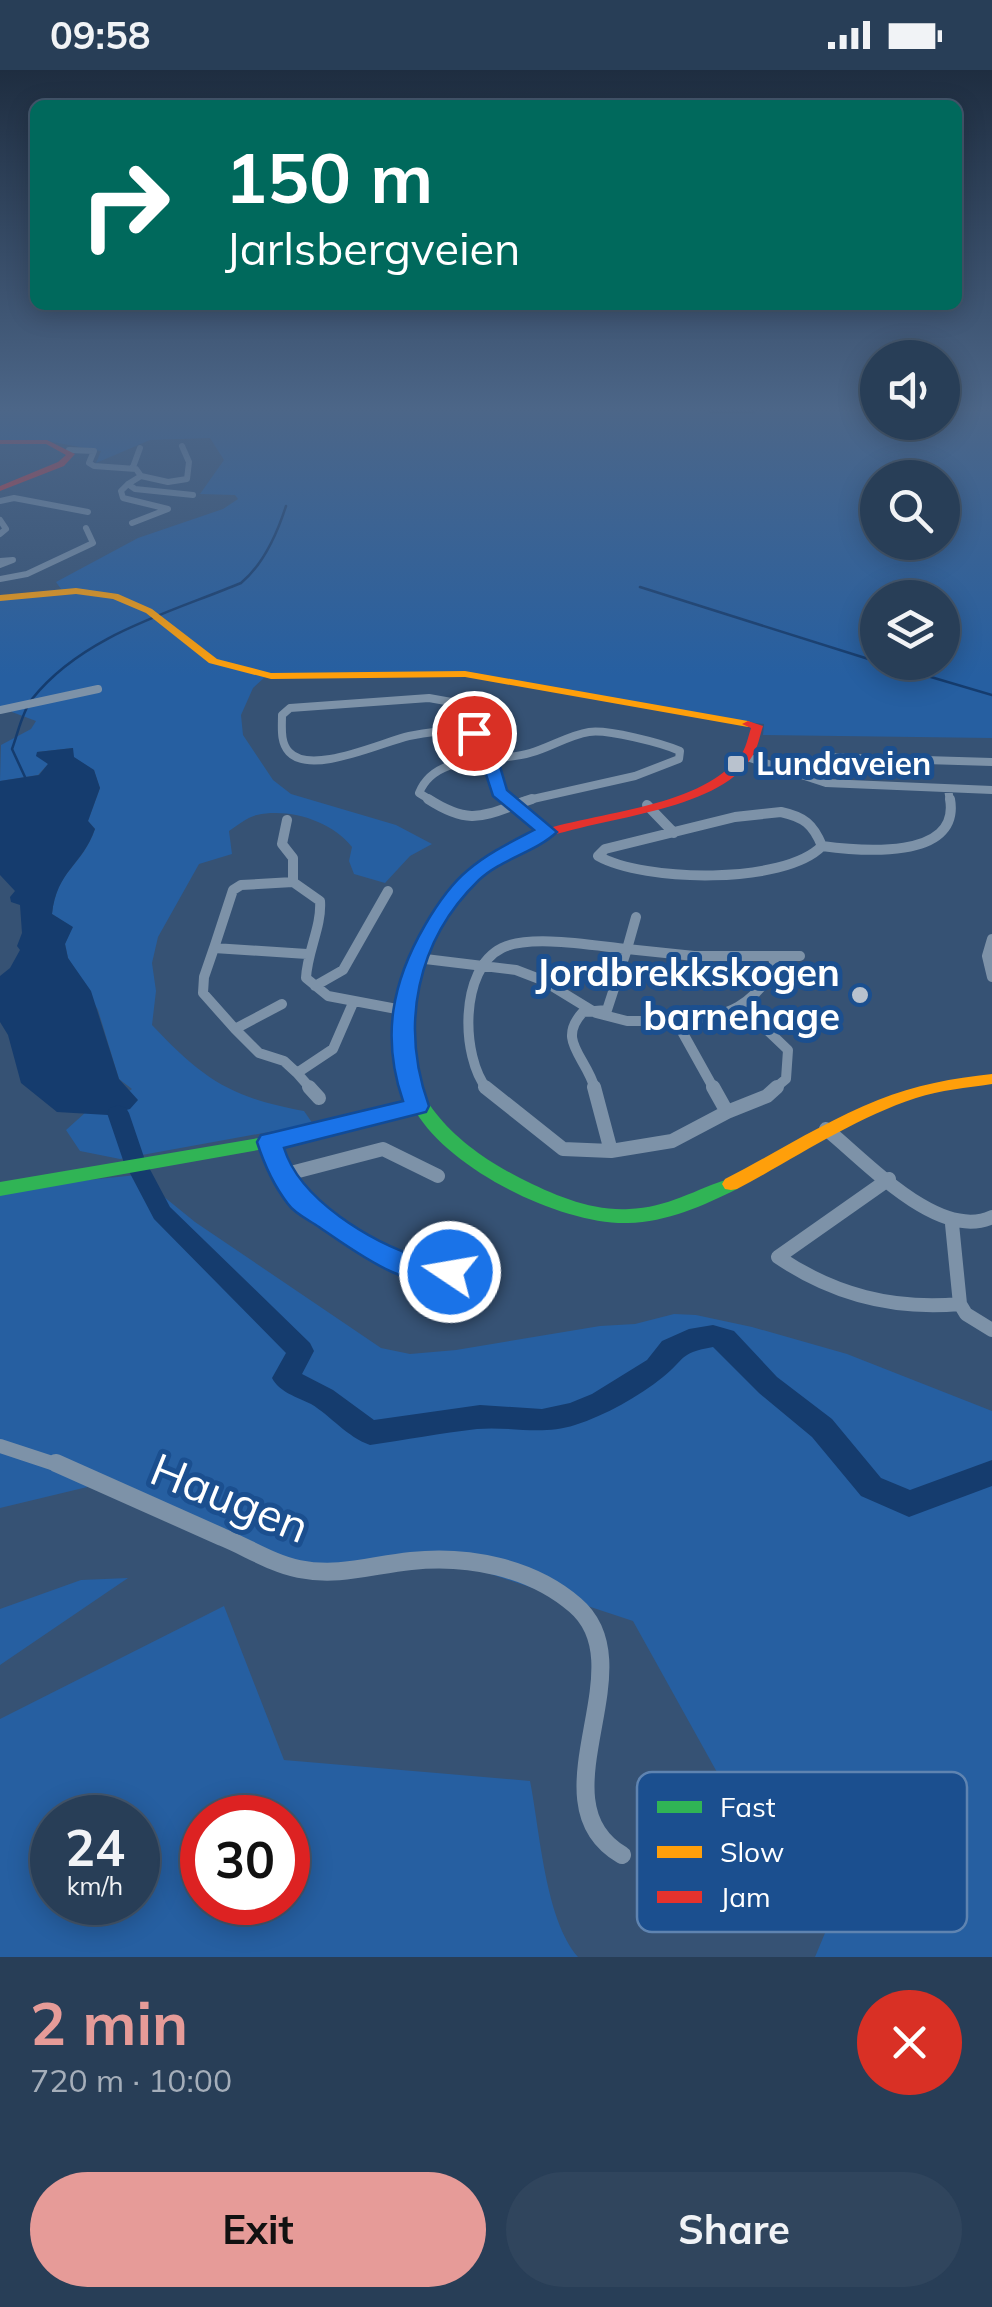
<!DOCTYPE html>
<html lang="en">
<head>
<meta charset="utf-8">
<style>
	body { margin:0; font-family:Mulish,sans-serif; background:#30455d; color:#f1f3f6; height:100vh; display:flex; flex-direction:column; font-size:38px; white-space:nowrap }
	* { box-sizing:border-box; margin:0 }
	p { font-size:32px; color:#a5aeba }
	.icon { flex:none; width:55px; height:55px; fill:none; stroke:currentColor; stroke-width:2; stroke-linecap:round; stroke-linejoin:round }
	.map { position:relative; height:1887px; overflow:hidden }
	.details { display:flex; flex-direction:column; background:#283e57; flex:1 }
	.details>* { flex:none }
	.banner { position:absolute; left:30px; top:30px; width:932px; height:210px; border-radius:15px; box-shadow:0 5px 25px #0003,0 0 0 2px #44576d; background:#00695c; color:#fff; overflow:hidden }
	.tools { position:absolute; left:860px; top:270px; display:grid; gap:20px }
	.tools a { display:grid; place-items:center; width:100px; height:100px; border-radius:50%; background:#283e57; box-shadow:0 5px 25px #0003,0 0 0 2px #44576d; font-size:50px }
	.speed { position:absolute; left:30px; top:1725px; display:flex; gap:20px; font-size:50px; font-weight:700; text-align:center }
	.speed>* { display:grid; place-content:center; width:130px; height:130px; border-radius:50%; background:#283e57; box-shadow:0 5px 25px #0003,0 0 0 2px #44576d; line-height:1 }
	.speed small { font-size:25px; font-weight:400 }
	.speed .limit { border:15px solid #d22; background:#fff; color:#111 }
	.pin { position:absolute; display:grid; place-items:center; width:85px; height:85px; color:#fff; margin:-42px; border:5px solid #fff; border-radius:50%; box-shadow:0 2px 10px #0007 }
	.me { position:absolute; width:110px; margin:-55px; rotate:282deg; stroke-linejoin:round; filter:drop-shadow(0 0 8px #0008) }
	.turn { display:flex; align-items:center; gap:35px; height:210px; padding:0 30px; font-size:45px }
	.turn .icon { width:130px; height:130px; stroke-width:2.5 }
	.turn b { display:block; font-size:70px; line-height:85px }
	.round { display:grid; place-items:center; flex:none; width:105px; height:105px; border-radius:52px; background:#30455d }
	.head { display:flex; align-items:center; justify-content:space-between; height:170px; padding:0 30px }
	h1 { font-size:60px; font-weight:700; line-height:75px; color:#e69b98 }
	.action { display:flex; gap:20px; margin-top:auto; padding:20px 30px }
	.action a { flex:1; height:115px; border-radius:60px; background:#e69b98; color:#111; font-size:40px; font-weight:700; line-height:115px; text-align:center }
	.action a+a { background:#30455d; color:#f1f3f6 }
	.status { display:flex; justify-content:space-between; align-items:center; height:70px; padding:0 50px; background:#283e57; direction:ltr }
	.status svg { height:28px; fill:currentColor }
	.map>svg:first-child { display:block }
	.green { fill:#265fa1; fill-rule:evenodd }
	.water { fill:#153c6e }
	.lines { fill:none; stroke-linecap:round; stroke-linejoin:round }
	.stream { stroke:#153c6e; stroke-width:2.5 }
	.river { fill:#153c6e; fill-rule:evenodd }
	.street-far4 { stroke:#7d92a8; stroke-width:6 }
	.street-far3 { stroke:#7d92a8; stroke-width:8 }
	.street-far2 { stroke:#7d92a8; stroke-width:10 }
	.street-far1 { stroke:#7d92a8; stroke-width:14 }
	.street { stroke:#7d92a8; stroke-width:18 }
	.fast { fill:#30b455; fill-rule:evenodd }
	.slow { fill:#ff9f0a; fill-rule:evenodd }
	.jam { fill:#e5322d; fill-rule:evenodd }
	.route { fill:#1a73e8; stroke:#114b97; stroke-width:2.5 }
	.poi-dot { fill:#b9c2ce; stroke:#1b4f8f; stroke-width:4 }
	.labels { text-anchor:middle; stroke-width:10; stroke-linejoin:round; paint-order:stroke }
	.far-poi-label { font-size:32px; font-weight:bold; fill:#fff; stroke:#1b4f8f; text-anchor:start }
	.poi-label { font-size:38px; font-weight:bold; fill:#fff; stroke:#1b4f8f; text-anchor:end }
	.near-street-label { font-size:45px; fill:#fff; stroke:#1b4f8f }
	.key { fill:#1b4f8f; stroke:#5f84b1; stroke-width:2.5 }
	.key-label { font-size:28px; fill:#fff }
</style>
</head>
<body>
<div class="status"><b>09:58</b><svg viewBox="0 0 49 12"><path d="M0 12V9h3v3zM5 12V6h3v6zM10 12V3h3v9zM15 12V0h3v12zM26 1h20v11H26zM47 4h2v5h-2z"/></svg></div>
<div class="map">
<svg width="992" height="1887" viewBox="0 0 992 1887">
	<rect width="100%" height="100%" fill="#365274"/>
	<path class="green" d="M 0,342 L 877,342 L 878,352 L 942,352 L 943,342 L 992,342 L 992,668 L 763,665 L 764,654 L 693,646 L 466,602 L 265,607 L 253,618 L 241,645 L 243,665 L 273,710 L 291,724 L 396,755 L 432,774 L 410,786 L 385,813 L 354,804 L 349,791 L 352,777 C 331,751 290,738 257,745 C 247,747 237,756 229,761 L 232,784 L 199,794 L 158,867 L 152,893 L 156,921 L 152,955 C 203,1009 231,1028 304,1041 L 313,1054 L 120,1089 L 80,1081 L 66,1060 L 86,1042 L 95,1044 L 132,1019 L 119,1009 L 98,940 L 68,888 L 65,874 L 72,857 L 52,844 C 57,799 82,797 95,759 L 88,751 L 100,718 L 94,700 L 73,687 L 73,678 L 37,682 L 48,694 L 38,705 L 0,711 L 1,675 L 31,659 L 36,651 L 12,642 L 10,636 L 0,637 L 0,528 L 61,519 L 56,512 L 138,468 L 223,439 L 238,429 L 235,425 L 200,424 L 224,390 L 210,368 L 150,370 L 96,393 L 101,381 L 42,370 L 0,371 ZM 878,408 L 942,408 L 942,472 L 878,472 ZM 878,528 L 942,528 L 942,592 L 878,592 Z
		M 137,1105 L 195,1152 L 381,1278 L 410,1284 L 456,1280 L 600,1256 L 635,1254 L 674,1244 L 696,1245 L 752,1257 L 847,1284 L 992,1341 L 992,1887 L 815,1887 L 850,1803 L 723,1713 L 633,1551 L 427,1483 L 320,1500 L 179,1455 L 104,1413 L 0,1438 L 0,1119 Z
		M 128,1508 L 0,1595 L 0,1539 L 81,1510 Z
		M 224,1536 L 284,1690 L 530,1711 C 540,1761 545,1849 578,1887 L 0,1887 L 0,1649 ZM 52,1748 L 138,1748 L 138,1832 L 52,1832 ZM 202,1748 L 288,1748 L 288,1832 L 202,1832 Z"/>
	<path class="water" d="M 73,678 L 74,687 L 94,700 L 100,718 L 88,751 L 95,759 C 82,796 57,800 52,844 L 73,857 L 65,874 L 68,888 L 91,921 L 119,1009 L 138,1030 L 130,1039 L 108,1045 L 57,1042 L 21,1013 L 8,965 L 0,952 L 0,906 L 10,898 L 20,880 L 17,876 L 22,863 L 20,835 L 11,832 L 10,827 L 15,821 L 0,805 L 0,711 L 39,705 L 48,694 L 36,686 L 37,682 Z"/>
	<g class="lines">
		<path class="stream" d="M 710,342 L 753,342
			M 640,517 L 878,592
			M 880,592 L 992,625
			M 25,707 L 12,679 C 18,663 22,642 32,629 C 83,565 169,543 241,513 C 264,494 277,464 286,436"/>
		<path class="river" d="M 118,1035 L 126,1038 L 129,1043 L 145,1090 L 170,1137 L 310,1273 L 314,1281 L 302,1304 L 333,1320 L 374,1350 L 480,1335 L 542,1339 L 570,1333 L 592,1324 L 647,1290 L 662,1271 L 689,1259 L 713,1255 L 734,1261 L 777,1307 L 832,1349 L 881,1408 L 910,1420 L 992,1390 L 992,1416 L 909,1447 L 861,1426 L 812,1367 L 759,1323 L 713,1277 C 678,1283 686,1289 663,1307 C 638,1327 606,1345 575,1355 C 541,1366 511,1356 477,1359 C 441,1363 405,1370 370,1375 C 347,1367 331,1346 311,1334 C 297,1327 279,1322 272,1308 L 286,1283 L 154,1149 L 123,1090 L 107,1043 L 110,1038 Z"/>
		<path class="street-far4" d="M 69,380 L 94,381 L 89,393 L 94,396 L 136,399 L 141,406 L 128,414 L 135,419 L 193,425
			M 133,397 L 140,378
			M 141,406 L 168,412 L 187,409 L 189,392 L 182,376
			M 128,414 L 121,421 L 123,428 L 168,439 L 132,453
			M 0,431 L 14,428 L 88,442
			M 0,450 L 6,459 L 0,464
			M 0,491 L 13,490 L 0,495
			M 0,509 L 27,504 L 93,473 L 86,458"/>
		<path class="street-far3" d="M 429,628 L 468,635 L 471,659 C 450,660 429,662 409,666 C 382,672 311,706 289,682 C 280,672 282,658 282,645 L 290,638 Z
			M 0,640 L 98,619
			M 471,659 C 486,681 493,717 511,731
			M 747,687 L 826,713 L 992,720
			M 786,698 L 825,687 L 992,692
			M 948,719 L 950,731
			M 432,731 L 419,723 C 436,681 494,694 530,683 C 549,678 569,665 589,662 C 607,659 662,673 680,681 L 679,689 L 635,706 L 524,731"/>
		<path class="street-far2" d="M 428,729 C 473,758 485,744 532,729
			M 507,729 L 547,761
			M 647,735 L 674,763
			M 781,742 C 804,747 813,754 822,776 C 784,815 644,812 598,786 L 605,779 L 735,747 Z
			M 287,750 L 282,774 L 293,788 L 293,812 L 320,831 C 322,856 307,882 306,908 L 328,926 L 402,940
			M 822,776 C 859,781 961,791 950,729
			M 992,869 L 987,886 L 992,907
			M 214,878 L 233,820 L 241,815 L 293,812
			M 417,888 L 516,900 L 542,910 L 596,943 L 627,951 L 666,951
			M 315,916 L 343,900 L 388,821
			M 282,934 L 235,959 L 259,983 L 284,991 L 297,1003 L 333,979 L 353,933
			M 744,938 L 788,980 L 786,1009 L 774,1019
			M669 951a8 8 0 1 1 16 0a8 8 0 1 1-16 0Z
			M 686,950 C 729,947 753,935 775,897 L 773,888
			M 680,958 L 714,1019
			M 235,959 L 203,923 L 204,907 L 214,878 L 307,884
			M 297,1003 L 311,1019
			M 487,1019 C 461,987 459,899 502,878 C 530,864 596,876 627,879 L 636,847
			M 595,1019 C 586,986 556,971 583,942 L 607,940 L 627,879 L 694,886 L 800,886"/>
		<path class="street-far1" d="M 309,1017 L 319,1028
			M 485,1017 L 563,1079 L 611,1081
			M 594,1017 L 611,1081 L 672,1071 L 727,1042
			M 713,1017 L 727,1042 L 767,1026 L 777,1017
			M 826,1059 C 866,1091 939,1172 992,1147
			M 270,1072 C 299,1149 371,1191 450,1202
			M 283,1105 L 383,1079 L 438,1106
			M 889,1109 L 778,1187 C 834,1225 893,1240 960,1234
			M 952,1154 L 960,1234 L 966,1244 L 992,1260
			M 0,1376 L 61,1396"/>
		<path class="street" d="M 56,1393 C 111,1418 167,1442 222,1467 C 247,1477 273,1494 299,1499 C 339,1507 372,1495 411,1491 C 467,1485 531,1497 575,1535 C 648,1597 531,1732 622,1785"/>
		<path class="fast" d="M 430,859 L 437,863 C 431,877 423,891 418,905 C 383,1002 437,1065 520,1108 C 554,1125 590,1141 629,1139 C 667,1138 696,1119 731,1108 L 737,1109 L 740,1114 L 737,1119 C 703,1136 667,1152 628,1153 C 562,1155 450,1100 416,1042 L 270,1078 L 0,1126 L 0,1112 L 270,1066 L 410,1032 C 383,985 390,932 413,885 C 418,874 421,864 430,859 Z"/>
		<path class="slow" d="M 76,518 L 118,524 L 152,539 L 217,589 L 271,603 L 465,601 L 748,651 L 754,654 L 748,657 L 465,607 L 271,609 L 209,593 L 146,543 L 113,529 L 76,524 L 0,531 L 0,525 Z
			M 992,1004 L 992,1014 C 966,1018 941,1020 916,1028 C 852,1049 796,1088 737,1119 L 731,1120 L 725,1119 L 722,1114 L 725,1109 C 776,1083 825,1051 878,1030 C 915,1015 953,1008 992,1004 Z"/>
		<path class="jam" d="M 0,370 L 47,370 L 75,384 L 64,396 L 0,421 L 0,416 L 58,392 L 66,385 L 46,374 L 0,374 Z
			M 748,651 L 763,656 C 760,665 758,677 753,685 C 718,746 587,746 527,775 C 487,794 458,829 435,866 L 425,866 L 423,863 C 446,825 478,787 520,768 C 583,741 697,742 740,686 C 746,679 748,667 751,658 L 742,654 Z"/>
	</g>
	<linearGradient id="sky" x2="0" y2="1"><stop stop-color="#1e2d40"/><stop offset="0.56" stop-color="#4c6688"/><stop offset="1" stop-color="#4c6688" stop-opacity="0"/></linearGradient>
	<rect width="992" height="606" fill="url(#sky)"/>
	<path class="route" d="M 474,658 L 480,660 L 496,683 L 507,720 L 557,762 C 536,782 501,789 479,810 C 416,871 400,956 429,1036 L 426,1042 L 284,1078 C 300,1130 371,1172 421,1188 C 434,1192 447,1190 460,1194 L 464,1202 L 460,1210 C 412,1226 356,1182 319,1157 C 309,1150 295,1144 288,1134 C 274,1116 264,1094 257,1072 L 261,1065 L 270,1063 L 403,1031 C 381,967 392,912 425,855 C 436,836 451,814 468,800 C 488,783 511,772 534,760 L 493,726 L 479,683 L 465,663 Z"/>
	<g class="poi-dot">
		<rect x="726" y="684" width="20" height="20" rx="5"/>
		<circle cx="860" cy="925" r="10"/>
	</g>
	<g class="labels">
		<g class="far-poi-label">
			<text x="756" y="705">Lundaveien</text>
		</g>
		<g class="poi-label">
			<text x="840" y="916">Jordbrekkskogen<tspan x="840" dy="44">barnehage</tspan></text>
		</g>
		<g class="near-street-label">
			<text transform="translate(230 1428) rotate(22)" y="16">Haugen</text>
		</g>
	</g>
	<rect x="637" y="1702" width="330" height="160" rx="15" class="key"/>
	<rect x="657" y="1731" width="45" height="12" fill="#30b455"/>
	<rect x="657" y="1776" width="45" height="12" fill="#ff9f0a"/>
	<rect x="657" y="1821" width="45" height="12" fill="#e5322d"/>
	<g class="key-label">
		<text x="720" y="1747">Fast</text>
		<text x="720" y="1792">Slow</text>
		<text x="720" y="1837">Jam</text>
	</g>
</svg>
<div class="tools">
<a><svg class="icon" aria-label="sound" viewBox="0 0 24 24"><path d="M4 9h4l5-4v14l-5-4H4zM17 9q2 3 0 6"/></svg></a>
<a><svg class="icon" aria-label="search" viewBox="0 0 24 24"><circle cx="10" cy="10" r="6"/><path d="M15 15l6 6"/></svg></a>
<a><svg class="icon" aria-label="layers" viewBox="0 0 24 24"><path d="M12 4l9 5-9 5-9-5zM3 14l9 5 9-5"/></svg></a>
</div>
<div class="speed"><div>24<small>km/h</small></div><div class="limit">30</div></div>
<div class="pin" style="left:474px;top:663px;background:#d93025"><svg class="icon" aria-label="arrive" viewBox="0 0 24 24"><path d="M6 21V4h12l-3 4 3 4H6"/></svg></div>
<svg class="me" style="left:450px;top:1202px" viewBox="-20 -20 40 40"><circle r="17" fill="#1a73e8" stroke="#fff" stroke-width="3"/><path d="M0-11L8 9 0 5-8 9z" fill="#fff"/></svg>
<div class="banner">
<div class="turn"><svg class="icon" aria-label="right" viewBox="0 0 24 24"><path d="M7 20v-9h11M14 6l5 5-5 5"/></svg><div><b>150 m</b>Jarlsbergveien</div></div>
</div>
</div>
<section class="details">
<div class="head"><div><h1>2 min</h1><p>720 m · 10:00</p></div><a class="round" style="background:#d93025;color:#fff"><svg class="icon" aria-label="close" viewBox="0 0 24 24"><path d="M6 6l12 12M18 6L6 18"/></svg></a></div>
<div class="action"><a>Exit</a><a>Share</a></div>
</section>
</body>
</html>
